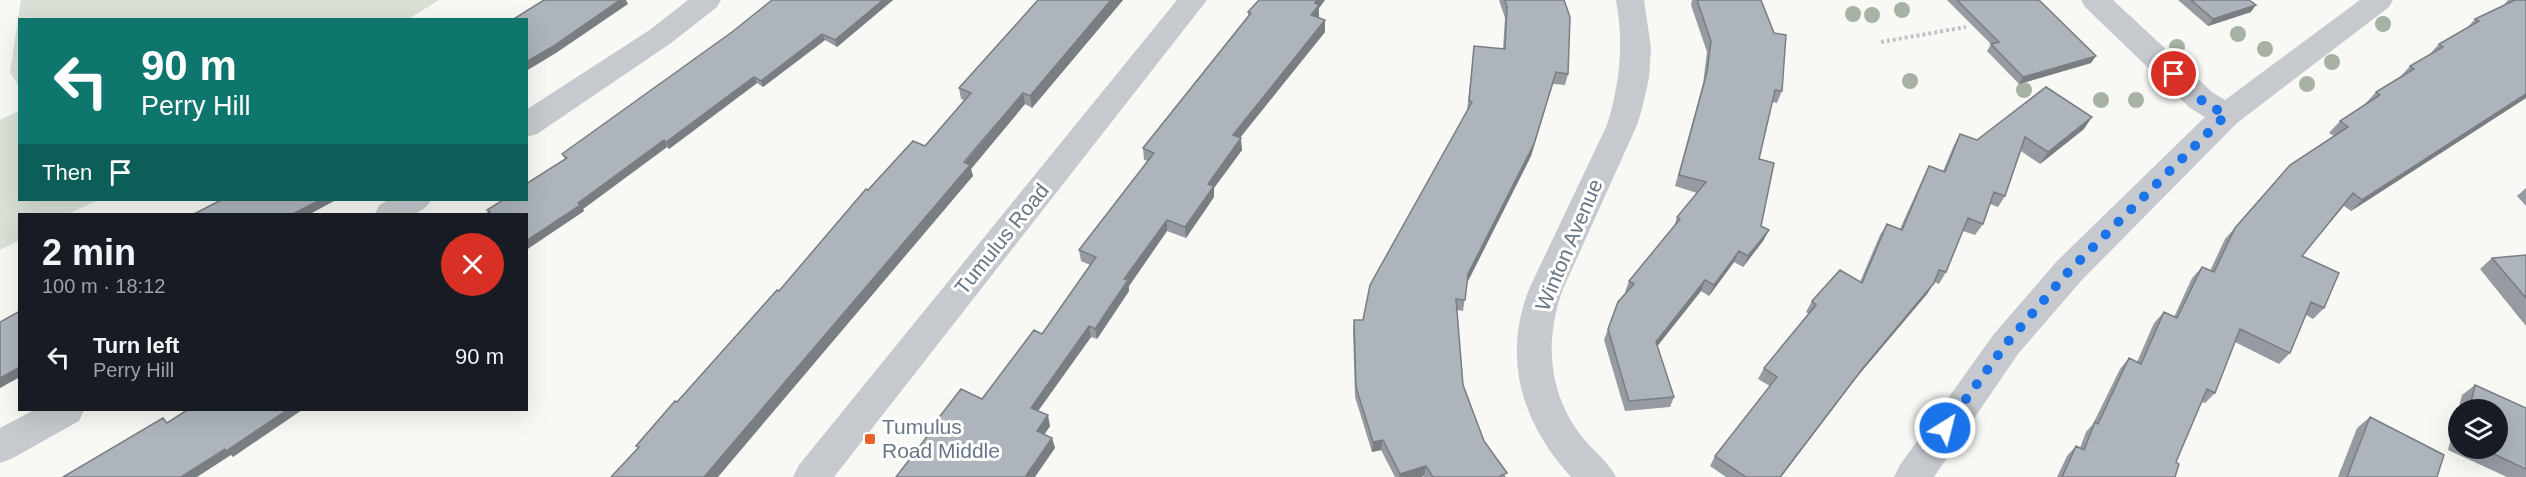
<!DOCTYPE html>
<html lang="en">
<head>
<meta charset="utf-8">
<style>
	body { margin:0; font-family:Helvetica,sans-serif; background:#20242c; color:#f1f3f6; height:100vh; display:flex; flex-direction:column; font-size:22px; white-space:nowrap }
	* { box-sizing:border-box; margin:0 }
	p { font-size:20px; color:#9ea1a6 }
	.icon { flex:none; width:33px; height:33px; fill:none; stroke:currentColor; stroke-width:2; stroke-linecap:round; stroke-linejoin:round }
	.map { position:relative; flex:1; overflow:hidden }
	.side { position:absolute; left:18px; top:213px; width:510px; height:198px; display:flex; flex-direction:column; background:#171b24; border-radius:0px; box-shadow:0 6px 24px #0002 }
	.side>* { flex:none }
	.guide { position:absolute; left:18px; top:18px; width:510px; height:183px; border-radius:0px; box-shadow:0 6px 24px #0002; background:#0f766e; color:#fff; overflow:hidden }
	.controls { position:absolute; left:2448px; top:399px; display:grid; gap:12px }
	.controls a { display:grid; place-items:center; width:60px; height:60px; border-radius:50%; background:#171b24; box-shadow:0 6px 24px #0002; font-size:30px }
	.pin { position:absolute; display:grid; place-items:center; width:51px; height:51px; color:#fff; margin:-26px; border:3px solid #fff; border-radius:50%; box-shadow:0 2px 6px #0007 }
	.me { position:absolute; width:66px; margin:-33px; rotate:36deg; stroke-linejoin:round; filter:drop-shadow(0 0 4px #0008) }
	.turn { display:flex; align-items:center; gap:21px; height:126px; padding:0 24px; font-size:27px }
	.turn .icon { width:78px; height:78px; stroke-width:2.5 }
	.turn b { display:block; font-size:42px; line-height:51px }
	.then { display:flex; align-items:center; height:57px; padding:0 24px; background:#0003; gap:12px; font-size:22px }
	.round { display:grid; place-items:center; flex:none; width:63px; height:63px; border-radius:32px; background:#20242c }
	.overview { display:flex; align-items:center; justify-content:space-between; height:102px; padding:0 24px }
	h1 { font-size:36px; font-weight:700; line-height:45px }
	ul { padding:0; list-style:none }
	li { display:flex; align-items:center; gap:18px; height:84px; padding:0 24px }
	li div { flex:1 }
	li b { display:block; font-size:22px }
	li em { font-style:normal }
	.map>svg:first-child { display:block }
	.green { fill:#d9e0d6 }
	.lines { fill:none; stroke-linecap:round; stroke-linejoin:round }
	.path { stroke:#c0c2c4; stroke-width:4; stroke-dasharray:3 3; stroke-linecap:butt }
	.minor { fill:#c6c9cd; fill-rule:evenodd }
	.tree { fill:#a7b2a4 }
	.wall { fill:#959ba1; fill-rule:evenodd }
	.shaded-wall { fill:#797e83 }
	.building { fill:#adb4bb; stroke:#797e83; stroke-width:1.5 }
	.route { stroke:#1a73e8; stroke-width:10; stroke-dasharray:0 18 }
	.poi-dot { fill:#e76426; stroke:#fff; stroke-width:2 }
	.labels { text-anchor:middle; stroke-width:6; stroke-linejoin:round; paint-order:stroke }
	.street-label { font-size:21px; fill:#677687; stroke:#fff }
	.poi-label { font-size:21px; fill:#677687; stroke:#fff; text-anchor:start }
</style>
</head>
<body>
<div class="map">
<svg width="2526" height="477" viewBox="0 0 2526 477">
	<rect width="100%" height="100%" fill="#f8f8f5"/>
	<path class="green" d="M 21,0 L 439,0 L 408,19 L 20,20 L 19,87 L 10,72 Z
		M 19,111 L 20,200 L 98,200 L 68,214 L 20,214 L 19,240 L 0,250 L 0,120 Z"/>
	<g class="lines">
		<path class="path" d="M 1881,42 L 1966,27"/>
		<path class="minor" d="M 688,0 L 721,0 L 717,7 L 671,43 L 537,134 L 526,137 L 526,110 L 651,29 Z
			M 1177,0 L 1207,0 L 834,477 L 793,477 L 799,465 Z
			M 1616,0 L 1644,0 L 1651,48 L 1649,78 L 1642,109 L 1637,125 L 1563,289 C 1544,341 1548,394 1583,438 C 1594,452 1608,461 1616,477 L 1571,477 C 1522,424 1502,358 1529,289 L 1607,125 C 1620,83 1624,44 1616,0 Z
			M 2081,0 L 2113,0 L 2212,92 L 2225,100 L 2360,0 L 2393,0 L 2389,7 L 2237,123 L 2081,281 L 2018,354 L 1934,477 L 1894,477 L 1900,465 L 1994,334 L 2057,261 L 2205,117 L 2190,108 L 2085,7 Z
			M 389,200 L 431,200 C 420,221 396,214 375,214 L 379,205 Z
			M 34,410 L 84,410 L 79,421 L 13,458 L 0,463 L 0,428 Z"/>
	</g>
	<g class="tree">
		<circle cx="1902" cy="10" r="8"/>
		<circle cx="1853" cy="14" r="8"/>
		<circle cx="1872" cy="15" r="8"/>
		<circle cx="2383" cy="24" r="8"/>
		<circle cx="2238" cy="34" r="8"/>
		<circle cx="2177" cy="47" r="8"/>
		<circle cx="2265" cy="49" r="8"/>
		<circle cx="2332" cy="62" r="8"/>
		<circle cx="1910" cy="81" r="8"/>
		<circle cx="2307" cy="84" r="8"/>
		<circle cx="2024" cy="90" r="8"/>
		<circle cx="2101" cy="100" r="8"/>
		<circle cx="2136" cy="100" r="8"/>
	</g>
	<path class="wall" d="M 893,0 L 837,47 L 825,40 L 763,87 L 757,83 L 669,149 L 667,147 L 583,209 L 584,211 L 526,250 L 526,214 L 489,213 L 487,210 L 565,159 L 562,154 L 732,32 Z
		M 1038,0 L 1123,0 L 1032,108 L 1025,104 L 971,169 L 973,176 L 638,448 L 636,446 L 677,402 L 779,291 L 868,190 L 925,146 L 964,100 L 961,99 L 959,88 Z
		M 1259,0 L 1325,0 L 1319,8 L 1318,17 L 1325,20 L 1325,32 L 1240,138 L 1242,150 L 1214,188 L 1214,197 L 1186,238 L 1167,231 L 1129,286 L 1129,291 L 1097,339 L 1091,337 L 1038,411 L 1050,426 L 1044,435 L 1052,438 L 1055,448 L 928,436 L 927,433 L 982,399 L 1042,334 L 1090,265 L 1081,261 L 1079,250 L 1148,161 L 1144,160 L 1143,148 L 1248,16 L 1248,12 Z
		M 1499,0 L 1564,0 L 1568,74 L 1565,85 L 1553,84 L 1531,156 L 1467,283 L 1463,311 L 1457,310 L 1463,385 L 1484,441 L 1506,477 L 1424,477 L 1424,476 L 1421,477 L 1395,477 L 1381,450 L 1372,452 L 1355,397 L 1353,331 L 1354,320 L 1363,320 L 1467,111 L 1474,46 L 1503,49 L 1505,18 Z
		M 1692,0 L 1761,0 L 1782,91 L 1777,103 L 1772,102 L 1759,159 L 1761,226 L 1769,230 L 1763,241 L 1743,267 L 1734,262 L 1709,296 L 1701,291 L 1657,346 L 1674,397 L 1670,407 L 1625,411 L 1604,340 L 1618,302 L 1626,293 L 1625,292 L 1629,281 L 1674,227 L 1677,217 L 1697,193 L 1675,186 L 1703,84 L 1707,52 L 1691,5 Z
		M 1947,0 L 2039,0 L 2091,63 L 2019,84 L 1987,51 L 1991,44 Z
		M 2178,0 L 2249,0 L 2251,12 L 2208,26 Z
		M 2508,0 L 2526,0 L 2526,98 L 2351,211 L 2344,206 L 2302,256 L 2324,308 L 2313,319 L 2306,315 L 2290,353 L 2279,364 L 2235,342 L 2215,393 L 2205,403 L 2202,402 L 2176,462 L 2175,477 L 2057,477 L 2067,456 L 2076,446 L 2080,448 L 2086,432 L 2093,424 L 2120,369 L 2129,358 L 2137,362 L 2154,323 L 2164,312 L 2174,317 L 2192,278 L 2202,267 L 2210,271 L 2225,239 L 2290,165 L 2334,136 L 2329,133 L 2340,121 L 2366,104 L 2365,104 L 2376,92 L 2400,77 L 2410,66 L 2429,55 L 2439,44 L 2466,29 L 2475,19 L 2503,6 Z
		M 2084,129 L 2040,164 L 2021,151 L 2005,196 L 1998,207 L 1990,204 L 1983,224 L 1975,235 L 1963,231 L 1946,272 L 1939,284 L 1934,282 L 1927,294 L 1856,378 L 1781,477 L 1726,477 L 1710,466 L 1715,456 L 1770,386 L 1758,379 L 1764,368 L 1809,314 L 1806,312 L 1812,301 L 1860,282 L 1880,235 L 1887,224 L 1900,229 L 1923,178 L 1929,166 L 1943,171 L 1954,145 L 1960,134 L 1977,140 Z
		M 2526,188 L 2526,206 L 2517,196 Z
		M 2526,255 L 2526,326 L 2480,269 L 2492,258 Z
		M 2475,385 L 2526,408 L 2526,477 L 2507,477 L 2448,450 L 2462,395 ZM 2458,410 L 2498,410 L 2498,448 L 2458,448 Z
		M 2370,417 L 2437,477 L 2338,477 L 2357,428 Z"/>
	<path class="shaded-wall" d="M 620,0 L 626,0 L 628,4 L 556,53 L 526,71 L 526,62 Z
		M 883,0 L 893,0 L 837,47 L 835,40 Z
		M 1111,0 L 1123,0 L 1032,108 L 1030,96 Z
		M 1317,0 L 1325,0 L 1319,8 L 1319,17 L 1311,27 L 1311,15 L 1315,3 Z
		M 2256,5 L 2251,12 L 2208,26 L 2213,19 Z
		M 1325,20 L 1325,32 L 1233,146 L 1233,135 Z
		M 822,34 L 825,40 L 763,87 L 761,81 Z
		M 2096,56 L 2091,63 L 2019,84 L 2023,77 Z
		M 1556,72 L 1531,156 L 1466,285 L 1468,274 Z
		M 754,77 L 757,83 L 669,149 L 666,142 Z
		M 1023,93 L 1025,104 L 971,169 L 973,176 L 718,477 L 704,477 Z
		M 2526,94 L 2526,98 L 2351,211 L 2362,200 Z
		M 2092,117 L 2084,129 L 2040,164 L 2048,152 Z
		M 1241,138 L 1242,150 L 1214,188 L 1214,197 L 1186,238 L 1185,227 L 1208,184 Z
		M 664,140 L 667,147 L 583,209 L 584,211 L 526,250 L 526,241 Z
		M 320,200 L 336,200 L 310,214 L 293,214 Z
		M 1167,220 L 1167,231 L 1129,286 L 1129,291 L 1097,339 L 1095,329 L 1124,279 Z
		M 1769,230 L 1763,241 L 1743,267 L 1748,256 Z
		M 1739,251 L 1734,262 L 1709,296 L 1714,285 Z
		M 1705,280 L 1701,291 L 1652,353 L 1656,342 Z
		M 1934,283 L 1927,294 L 1856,378 L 1781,477 L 1780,477 L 1863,368 Z
		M 1089,326 L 1091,337 L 1033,418 L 1031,408 Z
		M 20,367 L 20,377 L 0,388 L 0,378 Z
		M 287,410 L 302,410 L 233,457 L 231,455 L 197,477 L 181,477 Z
		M 1048,415 L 1050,426 L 1039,442 L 1037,431 Z
		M 1052,438 L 1055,448 L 1035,477 L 1025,477 Z
		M 1383,440 L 1381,450 L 1372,452 L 1373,442 Z
		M 1426,466 L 1424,476 L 1421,477 L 1399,477 L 1400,474 Z"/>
	<path class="building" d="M 544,0 L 620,0 L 552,47 L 526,62 L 526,20 L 512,20 Z
		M 772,0 L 883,0 L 835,40 L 822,34 L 761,81 L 754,77 L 666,142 L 664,140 L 578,203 L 580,205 L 526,241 L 526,214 L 486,214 L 490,212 L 487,210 L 503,200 L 526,200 L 526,184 L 567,158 L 562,154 L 732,32 Z
		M 1038,0 L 1111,0 L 1030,96 L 1023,93 L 964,162 L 970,165 L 704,477 L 611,477 L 639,447 L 636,446 L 675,401 L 677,402 L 777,290 L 779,291 L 866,189 L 868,190 L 913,141 L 925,146 L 971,93 L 959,88 Z
		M 1259,0 L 1317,0 L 1315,3 L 1319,5 L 1311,15 L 1325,20 L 1233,135 L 1241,138 L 1208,184 L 1214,186 L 1185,227 L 1167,220 L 1124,279 L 1128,280 L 1095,329 L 1089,326 L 1031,408 L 1048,415 L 1037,431 L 1052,438 L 1025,477 L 896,477 L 929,434 L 927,433 L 961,389 L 982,399 L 1034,330 L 1042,334 L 1096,257 L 1079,250 L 1154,153 L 1143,148 L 1251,13 L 1248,12 Z
		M 1505,0 L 1564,0 L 1570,17 L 1568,74 L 1556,72 L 1534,144 L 1468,274 L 1465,300 L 1456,299 L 1463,385 L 1484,441 L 1507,473 L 1500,476 L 1500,477 L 1433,477 L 1426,466 L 1400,474 L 1383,440 L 1373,442 L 1356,387 L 1354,320 L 1363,320 L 1370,285 L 1472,102 L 1469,101 L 1474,46 L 1505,49 L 1507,7 Z
		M 1697,0 L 1761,0 L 1774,33 L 1786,35 L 1782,91 L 1775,90 L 1759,159 L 1774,163 L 1761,226 L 1769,230 L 1748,256 L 1739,251 L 1714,285 L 1705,280 L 1656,342 L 1674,397 L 1629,401 L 1608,329 L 1618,302 L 1634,284 L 1629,281 L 1680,219 L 1677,217 L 1706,182 L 1679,175 L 1707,72 L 1711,41 Z
		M 1957,0 L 2039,0 L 2096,56 L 2023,77 L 1991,44 L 1999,42 Z
		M 2191,0 L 2249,0 L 2256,5 L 2213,19 Z
		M 2512,0 L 2526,0 L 2526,94 L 2362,200 L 2353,193 L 2302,256 L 2339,273 L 2324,308 L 2311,302 L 2290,353 L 2240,329 L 2215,393 L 2207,389 L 2176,462 L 2179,464 L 2175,477 L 2062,477 L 2076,446 L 2084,450 L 2095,422 L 2098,424 L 2129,358 L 2141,364 L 2164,312 L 2177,318 L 2202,267 L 2214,272 L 2235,228 L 2290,165 L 2348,127 L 2340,121 L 2380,95 L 2376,92 L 2414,69 L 2410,66 L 2443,47 L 2439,44 L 2479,21 L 2475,19 L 2513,1 Z
		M 2046,87 L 2092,117 L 2048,152 L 2025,137 L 2005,196 L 1994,192 L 1983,224 L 1968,218 L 1946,272 L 1939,270 L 1934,283 L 1863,368 L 1780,477 L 1746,477 L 1715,456 L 1777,377 L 1764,368 L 1816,305 L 1812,301 L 1840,270 L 1862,283 L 1887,224 L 1902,230 L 1929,166 L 1945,172 L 1960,134 L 1977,140 Z
		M 221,200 L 320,200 L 293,214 L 194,214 Z
		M 2526,255 L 2526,298 L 2492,258 Z
		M 20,311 L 20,367 L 0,378 L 0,322 Z
		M 2475,385 L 2526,408 L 2526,469 L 2481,448 L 2498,448 L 2498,410 L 2469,410 Z
		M 187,410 L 287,410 L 226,451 L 225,449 L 181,477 L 63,477 L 163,418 L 167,423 Z
		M 2370,417 L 2444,455 L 2437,477 L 2347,477 Z"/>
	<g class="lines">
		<path class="route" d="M 1945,428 L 2006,344 L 2069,271 L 2226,115 L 2201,100 L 2174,74"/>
	</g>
	<rect class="poi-dot" x="864" y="433" width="12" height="12" rx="3"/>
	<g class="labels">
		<g class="street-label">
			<text transform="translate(1002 239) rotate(-51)" y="7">Tumulus Road</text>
			<text transform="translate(1569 245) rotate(-67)" y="7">Winton Avenue</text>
		</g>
		<g class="poi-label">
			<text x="882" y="434">Tumulus<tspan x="882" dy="24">Road Middle</tspan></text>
		</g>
	</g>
</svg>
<div class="controls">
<a><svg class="icon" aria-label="layers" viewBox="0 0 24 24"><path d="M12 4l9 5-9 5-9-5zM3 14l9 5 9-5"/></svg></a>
</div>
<div class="pin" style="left:2174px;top:74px;background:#d93025"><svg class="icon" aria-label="arrive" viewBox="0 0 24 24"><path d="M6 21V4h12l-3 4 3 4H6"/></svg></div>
<svg class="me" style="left:1945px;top:428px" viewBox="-20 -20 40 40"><circle r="17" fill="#1a73e8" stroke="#fff" stroke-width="3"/><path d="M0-11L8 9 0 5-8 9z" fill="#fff"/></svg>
<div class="guide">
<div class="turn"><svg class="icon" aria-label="left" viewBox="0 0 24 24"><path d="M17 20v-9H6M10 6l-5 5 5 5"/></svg><div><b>90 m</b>Perry Hill</div></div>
<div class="then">Then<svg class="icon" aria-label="arrive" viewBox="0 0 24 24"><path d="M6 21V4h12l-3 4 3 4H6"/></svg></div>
</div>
<section class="side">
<div class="overview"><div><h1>2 min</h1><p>100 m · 18:12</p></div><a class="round" style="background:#d93025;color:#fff"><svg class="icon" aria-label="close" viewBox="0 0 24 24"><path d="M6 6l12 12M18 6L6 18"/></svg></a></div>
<ul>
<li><svg class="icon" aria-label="left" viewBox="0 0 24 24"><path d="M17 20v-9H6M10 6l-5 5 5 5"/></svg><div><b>Turn left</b><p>Perry Hill</p></div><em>90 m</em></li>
</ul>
</section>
</div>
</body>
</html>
